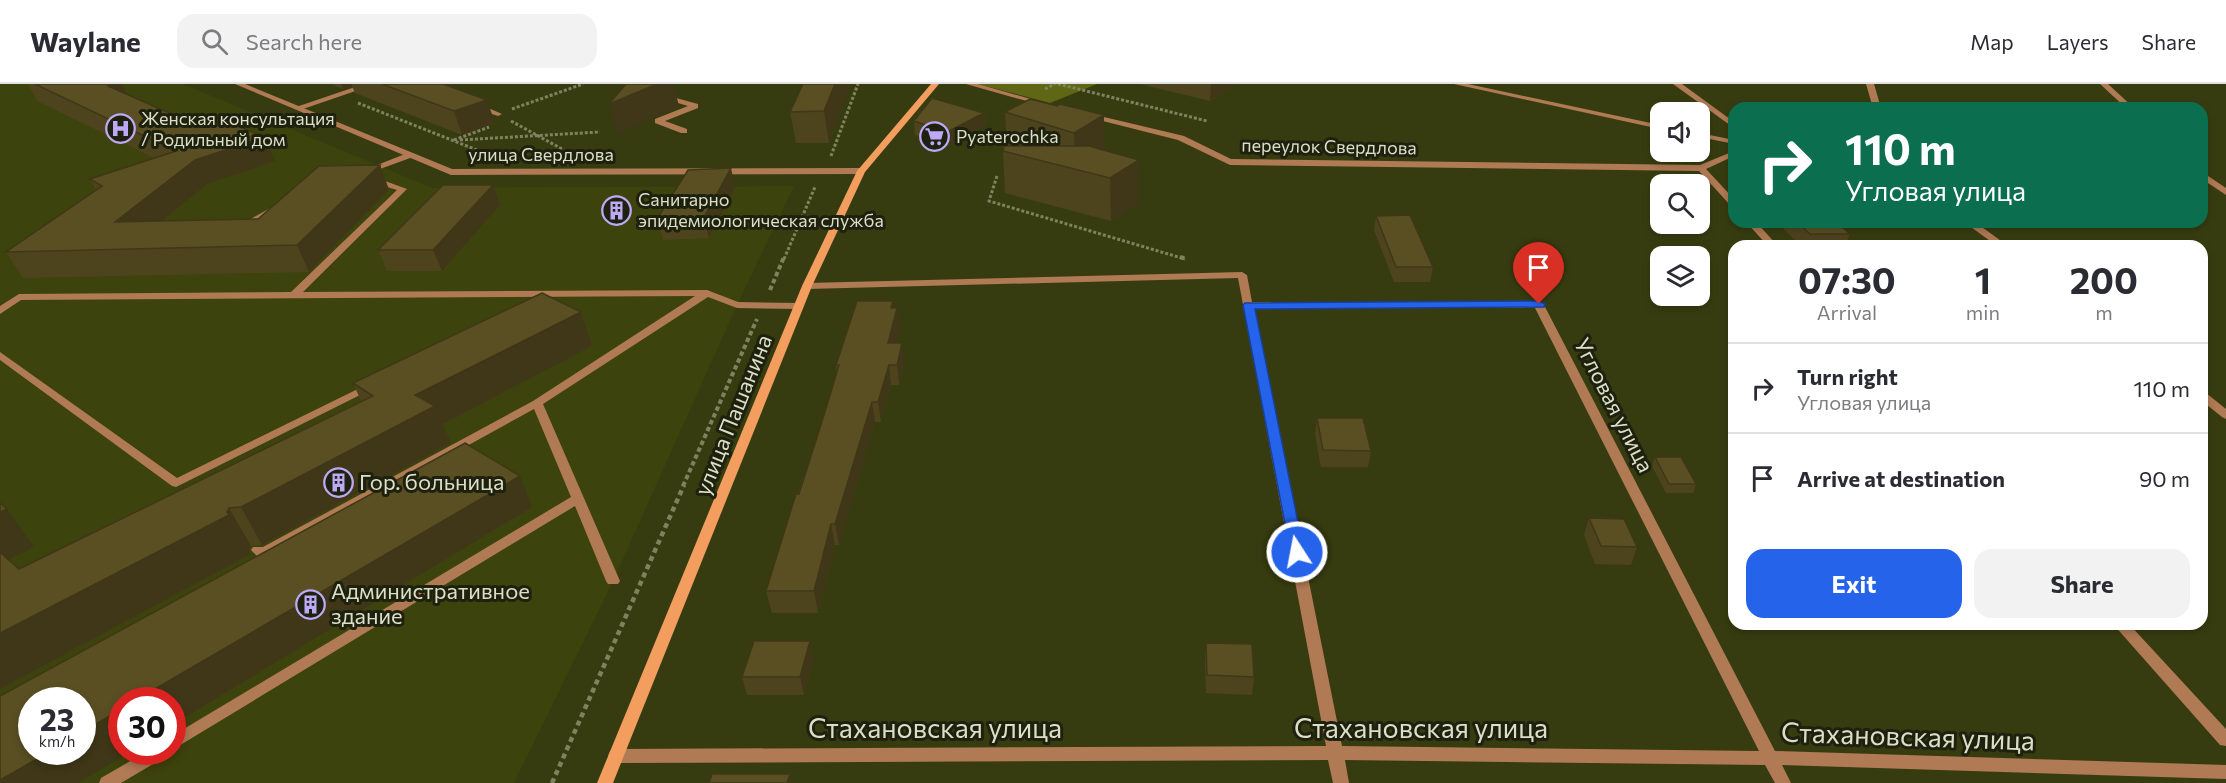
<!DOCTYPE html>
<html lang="en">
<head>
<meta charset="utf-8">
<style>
	body { margin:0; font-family:Commissioner,sans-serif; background:#f2f2f3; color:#2b2b33; height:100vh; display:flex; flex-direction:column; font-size:22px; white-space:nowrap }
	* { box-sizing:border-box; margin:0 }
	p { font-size:20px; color:#7c7c81 }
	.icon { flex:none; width:33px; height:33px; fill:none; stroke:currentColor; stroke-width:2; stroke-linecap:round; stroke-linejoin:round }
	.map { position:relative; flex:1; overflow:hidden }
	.drawer { position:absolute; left:1728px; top:156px; width:480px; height:390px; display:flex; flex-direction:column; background:#fff; border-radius:18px; box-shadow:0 3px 9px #0003 }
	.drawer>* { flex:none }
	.banner { position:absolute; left:1728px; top:18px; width:480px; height:126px; border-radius:18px; box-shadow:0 3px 9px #0003; background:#0b6e4f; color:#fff; overflow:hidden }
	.fabs { position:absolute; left:1650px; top:18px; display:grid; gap:12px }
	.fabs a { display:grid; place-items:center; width:60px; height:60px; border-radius:12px; background:#fff; box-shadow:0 3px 9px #0003; font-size:30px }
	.speed { position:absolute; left:18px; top:603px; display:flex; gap:12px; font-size:30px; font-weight:700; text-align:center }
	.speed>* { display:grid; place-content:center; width:78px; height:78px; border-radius:50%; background:#fff; box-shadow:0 3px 9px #0003; line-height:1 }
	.speed small { font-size:15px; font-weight:400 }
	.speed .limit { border:9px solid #d22; background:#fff; color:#111 }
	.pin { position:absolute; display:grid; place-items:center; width:51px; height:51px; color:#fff; margin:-62px -26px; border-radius:50% 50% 50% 0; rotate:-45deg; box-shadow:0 0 6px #0007 }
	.pin .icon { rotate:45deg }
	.me { position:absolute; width:66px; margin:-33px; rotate:349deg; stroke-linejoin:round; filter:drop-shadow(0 0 4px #0008) }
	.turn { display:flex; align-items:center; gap:21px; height:126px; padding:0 18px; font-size:27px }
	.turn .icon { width:78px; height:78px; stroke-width:2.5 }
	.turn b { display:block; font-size:42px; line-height:51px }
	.eta { display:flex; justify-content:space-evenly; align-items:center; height:102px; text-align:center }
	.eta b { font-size:36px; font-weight:700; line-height:42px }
	.primary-button { display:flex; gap:12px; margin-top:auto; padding:12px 18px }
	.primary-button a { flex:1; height:69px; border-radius:18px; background:#2563eb; color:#fff; font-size:24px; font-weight:700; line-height:69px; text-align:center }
	.primary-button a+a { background:#f2f2f3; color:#2b2b33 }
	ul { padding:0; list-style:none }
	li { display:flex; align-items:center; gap:18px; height:90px; padding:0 18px; border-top:2px solid #e1e1e2 }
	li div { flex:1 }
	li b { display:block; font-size:22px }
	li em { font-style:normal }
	header { display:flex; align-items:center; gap:36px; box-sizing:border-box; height:84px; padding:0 30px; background:#fff; border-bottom:2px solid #e1e1e2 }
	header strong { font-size:28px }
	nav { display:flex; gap:33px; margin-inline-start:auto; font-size:21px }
	.search { width:420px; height:54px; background:#f2f2f3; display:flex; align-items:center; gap:15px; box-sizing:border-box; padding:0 21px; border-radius:18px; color:#7c7c81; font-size:22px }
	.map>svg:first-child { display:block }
	.built { fill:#3d430c; fill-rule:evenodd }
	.green { fill:#5f6715 }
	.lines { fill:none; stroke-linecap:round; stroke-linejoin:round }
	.path-far2 { stroke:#7e835f; stroke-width:3; stroke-dasharray:3 2; stroke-linecap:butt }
	.path-far1 { stroke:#7e835f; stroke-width:4; stroke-dasharray:4.5 3; stroke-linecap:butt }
	.path { stroke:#7e835f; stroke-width:4.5; stroke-dasharray:5 4; stroke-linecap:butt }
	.lane { fill:#b07a54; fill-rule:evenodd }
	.street { fill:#b07a54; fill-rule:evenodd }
	.secondary { fill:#f39e5f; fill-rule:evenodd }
	.wall { fill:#4d441e }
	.shaded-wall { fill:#3f3718 }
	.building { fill:#5a4f23; stroke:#3f3718; stroke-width:1.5 }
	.route { fill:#2563eb; stroke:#184099; stroke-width:1.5 }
	.labels { text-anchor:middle; stroke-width:6; stroke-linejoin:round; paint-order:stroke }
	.far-poi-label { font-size:18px; fill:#dbdfc7; stroke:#1f210f; text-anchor:start }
	.far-street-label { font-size:18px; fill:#dbdfc7; stroke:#1f210f }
	.street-label { font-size:22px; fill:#dbdfc7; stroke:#1f210f }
	.poi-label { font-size:22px; fill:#dbdfc7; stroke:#1f210f; text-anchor:start }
	.near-street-label { font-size:27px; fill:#dbdfc7; stroke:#1f210f }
</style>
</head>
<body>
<header>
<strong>Waylane</strong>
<div class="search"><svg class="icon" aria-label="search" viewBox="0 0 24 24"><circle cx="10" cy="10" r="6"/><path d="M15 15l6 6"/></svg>Search here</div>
<nav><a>Map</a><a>Layers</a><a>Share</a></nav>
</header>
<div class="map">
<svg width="2226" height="699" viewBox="0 0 2226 699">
	<rect width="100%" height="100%" fill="#373c10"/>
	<path class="built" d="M 0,0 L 183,0 L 432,104 L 794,102 L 737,221 L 613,497 L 514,699 L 0,699 ZM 32,616 L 82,616 L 82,668 L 32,668 ZM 122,616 L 172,616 L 172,668 L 122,668 Z"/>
	<path class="green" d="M 978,0 L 1097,0 L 1050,19 Z"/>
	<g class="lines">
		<path class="path-far2" d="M 1058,0 L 1207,37
			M 1045,5 L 1055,0
			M 358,19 L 482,68 L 503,70
			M 1850,24 L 1861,23
			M 512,25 L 583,0
			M 511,37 L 573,71
			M 454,56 L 489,43
			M 460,56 L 600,48
			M 831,72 L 858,0
			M 997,92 L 989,117 L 1185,175
			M 784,175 L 815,103"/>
		<path class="path-far1" d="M 1180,173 L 1187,175
			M 770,206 L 784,173
			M 683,402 L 757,235"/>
		<path class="path" d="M 552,699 L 684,401"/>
		<path class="lane" d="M 364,0 L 376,0 L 300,26 L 293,24 Z
			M 658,9 L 698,20 L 698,24 L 665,37 L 687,45 L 687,49 L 681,49 L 655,39 L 655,35 L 688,22 L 658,13 Z
			M 473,20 L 479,20 L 502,30 L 498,32 L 473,24 Z
			M 410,68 L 414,71 L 413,73 L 369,89 L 362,87 Z
			M 374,93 L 407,105 L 303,208 L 707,206 L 738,218 L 799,219 L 804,222 L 799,225 L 737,224 L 708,213 L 543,320 L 620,497 L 618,500 L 608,500 L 606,497 L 575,422 L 172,666 L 172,652 L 571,413 L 534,325 L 267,472 L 257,472 L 251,466 L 253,463 L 263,463 L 533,317 L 695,212 L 21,216 L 0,230 L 0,222 L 19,210 L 291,208 L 397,106 L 371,98 L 371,94 Z
			M 276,121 L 279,122 L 279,126 L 244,145 L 238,145 L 236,143 Z
			M 0,268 L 177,394 L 368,300 L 376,300 L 378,302 L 176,403 L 172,402 L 0,276 Z
			M 146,668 L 167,668 L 165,673 L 121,699 L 99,699 L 101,694 Z"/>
		<path class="street" d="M 235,0 L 245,0 L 452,85 L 861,84 L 865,87 L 861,90 L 451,91 Z
			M 966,0 L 978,0 L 1048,20 L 1044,22 Z
			M 1454,0 L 1468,0 L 1660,41 L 1660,45 Z
			M 1673,0 L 1682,0 L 1734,38 L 1734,44 Z
			M 1866,0 L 1874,0 L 1881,24 L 1873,24 Z
			M 2100,0 L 2108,0 L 2134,24 L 2126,24 Z
			M 1087,29 L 1184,52 L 1231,75 L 1700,81 L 1734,67 L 1734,72 L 1706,85 L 1734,115 L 1734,123 L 1731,122 L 1699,87 L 1230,81 L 1178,56 L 1087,33 Z
			M 1700,49 L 1734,56 L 1734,60 L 1700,53 Z
			M 2202,88 L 2226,104 L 2226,111 L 2202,95 Z
			M 1746,138 L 1756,138 L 1778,162 L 1768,162 Z
			M 1964,138 L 1975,138 L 2008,162 L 1997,162 Z
			M 1242,188 L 1247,191 L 1252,218 L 1543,219 L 1775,667 L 2226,681 L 2226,695 L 1782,681 L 1791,699 L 1775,699 L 1765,681 L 1345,676 L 1349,699 L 1333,699 L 1328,676 L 616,679 L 610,677 L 608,672 L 610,667 L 616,665 L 1326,662 L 1238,194 L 807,205 L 802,202 L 807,199 ZM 1254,224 L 1535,224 L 1759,667 L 1342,662 Z
			M 2202,308 L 2206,309 L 2226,325 L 2226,335 L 2222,333 L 2202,317 Z
			M 2113,540 L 2129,540 L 2226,645 L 2226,662 L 2220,661 Z"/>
		<path class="secondary" d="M 931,0 L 939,0 L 865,88 L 812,202 L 613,699 L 597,699 L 802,202 L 857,87 Z"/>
	</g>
	<path class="wall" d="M 28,0 L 122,0 L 127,10 L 275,77 L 207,100 L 162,137 L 258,135 L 380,81 L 389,106 L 309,188 L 23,194 L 6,168 L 96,106 L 90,95 L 154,74 L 37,17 Z
		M 332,0 L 443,0 L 495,39 L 462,51 L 355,9 L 352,2 L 343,5 Z
		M 851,0 L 829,59 L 796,59 L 790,28 Z
		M 1140,0 L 1238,0 L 1210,17 Z
		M 1057,22 L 1104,66 L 1139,76 L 1139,118 L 1111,137 L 1005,109 L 1003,67 L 1007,62 L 1005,28 Z
		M 984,29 L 985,42 L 948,61 L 915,51 L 914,37 Z
		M 735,104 L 709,154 L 663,156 L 657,135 Z
		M 500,121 L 442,187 L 387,187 L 378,166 Z
		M 1376,132 L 1433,183 L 1430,198 L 1394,198 L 1374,146 Z
		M 1777,138 L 1836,138 L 1850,150 L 1845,162 L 1801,162 Z
		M 894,224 L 897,224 L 900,243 L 896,259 L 905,279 L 899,301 L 891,301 L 881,338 L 875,338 L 839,461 L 835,461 L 818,529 L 772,529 L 766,507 L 825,328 L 837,289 L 836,281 Z
		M 581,228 L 592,262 L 443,340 L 451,359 L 262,461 L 251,462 L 249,466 L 251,470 L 0,605 L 0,419 L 34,463 L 9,475 L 19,485 L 361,317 L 353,299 Z
		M 1317,334 L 1371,367 L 1368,383 L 1321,383 L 1315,351 Z
		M 1655,373 L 1696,400 L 1693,409 L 1666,409 L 1652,382 Z
		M 1589,434 L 1637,463 L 1631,481 L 1595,480 L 1584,451 Z
		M 1206,559 L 1254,593 L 1252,611 L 1206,609 L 1205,577 Z
		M 814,574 L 804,611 L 747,611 L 742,593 Z"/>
	<path class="shaded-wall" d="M 113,0 L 122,0 L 132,20 L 108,2 Z
		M 341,0 L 352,0 L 352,2 L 343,5 Z
		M 657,0 L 674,0 L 679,23 L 617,50 L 609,20 Z
		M 835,0 L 851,0 L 829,59 L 824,27 Z
		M 1211,0 L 1238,0 L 1210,17 Z
		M 487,16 L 495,39 L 462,51 L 454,27 Z
		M 984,29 L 985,42 L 948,61 L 947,48 Z
		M 1104,31 L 1104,71 L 1075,85 L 1074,49 Z
		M 264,53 L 275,77 L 207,100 L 129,164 L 115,138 L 195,76 Z
		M 1139,76 L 1139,118 L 1111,137 L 1110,94 Z
		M 380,81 L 389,106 L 309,188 L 297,161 Z
		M 731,84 L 735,104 L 709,154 L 704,133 Z
		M 493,101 L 500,121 L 442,187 L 433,166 Z
		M 893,217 L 895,232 L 897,224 L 900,243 L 891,279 L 888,259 L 891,224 Z
		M 581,228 L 592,262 L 443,340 L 451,359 L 262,461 L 241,423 L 415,311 Z
		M 902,259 L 905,279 L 899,301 L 897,281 Z
		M 889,281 L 891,301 L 881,338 L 878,318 Z
		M 872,318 L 875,338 L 839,461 L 835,440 Z
		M 520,392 L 532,423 L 172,641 L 172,616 L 136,616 Z
		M 229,424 L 251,462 L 249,466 L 251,470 L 0,605 L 0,549 Z
		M 7,425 L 34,463 L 4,478 L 0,506 L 0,428 Z
		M 831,440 L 835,461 L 818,529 L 814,507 Z
		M 810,557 L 814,574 L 804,611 L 800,593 Z
		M 122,625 L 122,668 L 130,668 L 78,699 L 0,699 L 0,696 L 49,668 L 82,668 L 82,648 Z
		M 790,690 L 792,699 L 787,699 Z"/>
	<path class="building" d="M 35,0 L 113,0 L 108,2 L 196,41 L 218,34 L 264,53 L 195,76 L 115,138 L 258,135 L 319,82 L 380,81 L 297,161 L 6,168 L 102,102 L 90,95 L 176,67 Z
		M 382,0 L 443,0 L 487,16 L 454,27 Z
		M 626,0 L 657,0 L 609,20 Z
		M 803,0 L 835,0 L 824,27 L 790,28 Z
		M 932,14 L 984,29 L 947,48 L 914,37 Z
		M 1030,15 L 1057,22 L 1060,20 L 1104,31 L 1074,49 L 1005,28 Z
		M 1004,62 L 1089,62 L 1139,76 L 1110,94 L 1003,67 Z
		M 731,84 L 704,133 L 657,135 L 688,86 Z
		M 443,101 L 493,101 L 433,166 L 378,166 Z
		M 1410,131 L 1433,183 L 1396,183 L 1376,132 Z
		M 1797,138 L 1836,138 L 1850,150 L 1810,150 Z
		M 542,209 L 581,228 L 415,311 L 435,322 L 241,423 L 229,424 L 227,428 L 229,431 L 0,549 L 0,469 L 1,469 L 19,485 L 373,312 L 353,299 Z
		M 857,217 L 893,217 L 891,224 L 897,224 L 888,259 L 902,259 L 897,281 L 889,281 L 878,318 L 872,318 L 835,440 L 831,440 L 814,507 L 766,507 L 796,410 L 799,410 L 825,328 L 839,281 L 836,281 Z
		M 1317,334 L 1363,334 L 1371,367 L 1323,366 Z
		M 465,359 L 520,392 L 136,616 L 122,616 L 122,625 L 82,648 L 82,616 L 32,616 L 32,668 L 49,668 L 0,696 L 0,612 Z
		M 1655,373 L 1681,373 L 1696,400 L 1669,400 Z
		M 0,419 L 7,425 L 0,428 Z
		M 1589,434 L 1624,435 L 1637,463 L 1601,462 Z
		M 754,557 L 810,557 L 800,593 L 742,593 Z
		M 1206,559 L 1252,560 L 1254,593 L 1207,591 Z
		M 712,690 L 790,690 L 787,699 L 709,699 Z"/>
	<path class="route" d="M 1539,217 L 1545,220 L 1544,223 L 1255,225 L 1304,468 L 1297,473 L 1291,471 L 1243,221 L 1245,219 Z"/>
	<defs>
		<symbol id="hospital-ring" viewBox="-11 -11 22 22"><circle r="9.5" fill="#1f210f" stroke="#bda9f5" stroke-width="1.5"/><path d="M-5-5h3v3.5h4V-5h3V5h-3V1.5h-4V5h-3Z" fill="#bda9f5"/></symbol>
		<symbol id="supermarket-ring" viewBox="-11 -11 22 22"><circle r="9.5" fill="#1f210f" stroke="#bda9f5" stroke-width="1.5"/><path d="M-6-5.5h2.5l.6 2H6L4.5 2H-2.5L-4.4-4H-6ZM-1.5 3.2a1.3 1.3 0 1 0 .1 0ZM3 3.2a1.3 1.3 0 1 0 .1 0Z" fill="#bda9f5"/></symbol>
		<symbol id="building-ring" viewBox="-11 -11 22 22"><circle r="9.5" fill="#1f210f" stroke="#bda9f5" stroke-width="1.5"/><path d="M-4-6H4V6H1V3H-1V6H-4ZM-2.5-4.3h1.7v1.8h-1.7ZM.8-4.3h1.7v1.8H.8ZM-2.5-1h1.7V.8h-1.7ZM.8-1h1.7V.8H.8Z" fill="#bda9f5"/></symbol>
	</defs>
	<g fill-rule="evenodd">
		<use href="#hospital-ring" x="104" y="28" width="33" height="33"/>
		<use href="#supermarket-ring" x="918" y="36" width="33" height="33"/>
		<use href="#building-ring" x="600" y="110" width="33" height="33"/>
		<use href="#building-ring" x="322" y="382" width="33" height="33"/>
		<use href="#building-ring" x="294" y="504" width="33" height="33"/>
	</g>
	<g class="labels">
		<g class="far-poi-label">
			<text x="141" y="41">Женская консультация<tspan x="141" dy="21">/ Родильный дом</tspan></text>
			<text x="956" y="59">Pyaterochka</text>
			<text x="638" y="122">Санитарно<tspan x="638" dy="21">эпидемиологическая служба</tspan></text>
		</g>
		<g class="far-street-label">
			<text transform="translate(1329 63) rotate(1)" y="6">переулок Свердлова</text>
			<text x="541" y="77">улица Свердлова</text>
		</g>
		<g class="street-label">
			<text transform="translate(1614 321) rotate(63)" y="8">Угловая улица</text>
			<text transform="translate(733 331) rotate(-68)" y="8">улица Пашанина</text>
		</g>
		<g class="poi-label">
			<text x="359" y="406">Гор. больница</text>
			<text x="331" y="515">Административное<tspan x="331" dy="25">здание</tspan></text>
		</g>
		<g class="near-street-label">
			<text x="935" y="654">Стахановская улица</text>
			<text x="1421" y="654">Стахановская улица</text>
			<text transform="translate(1908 653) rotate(2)" y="9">Стахановская улица</text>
		</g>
	</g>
</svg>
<div class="fabs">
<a><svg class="icon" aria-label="sound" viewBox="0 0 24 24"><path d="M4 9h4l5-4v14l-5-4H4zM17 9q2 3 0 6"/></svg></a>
<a><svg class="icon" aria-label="search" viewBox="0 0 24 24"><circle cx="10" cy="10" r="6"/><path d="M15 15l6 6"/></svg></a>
<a><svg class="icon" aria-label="layers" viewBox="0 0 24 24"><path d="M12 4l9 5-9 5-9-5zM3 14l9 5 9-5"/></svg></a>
</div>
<div class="speed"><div>23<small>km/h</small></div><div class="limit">30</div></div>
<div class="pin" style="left:1539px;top:220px;background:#d93025"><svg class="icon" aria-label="arrive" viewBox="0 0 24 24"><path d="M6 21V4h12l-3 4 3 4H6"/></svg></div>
<svg class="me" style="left:1297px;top:468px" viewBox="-20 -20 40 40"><circle r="17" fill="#2563eb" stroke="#fff" stroke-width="3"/><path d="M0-11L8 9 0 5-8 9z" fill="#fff"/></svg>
<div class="banner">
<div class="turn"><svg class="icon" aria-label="right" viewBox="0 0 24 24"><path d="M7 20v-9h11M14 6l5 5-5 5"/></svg><div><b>110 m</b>Угловая улица</div></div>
</div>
<section class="drawer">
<div class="eta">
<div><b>07:30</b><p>Arrival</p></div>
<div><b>1</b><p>min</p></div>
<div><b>200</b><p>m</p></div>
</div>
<ul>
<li><svg class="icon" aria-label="right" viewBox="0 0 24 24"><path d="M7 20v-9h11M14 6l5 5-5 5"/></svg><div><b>Turn right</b><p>Угловая улица</p></div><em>110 m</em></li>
<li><svg class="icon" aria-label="arrive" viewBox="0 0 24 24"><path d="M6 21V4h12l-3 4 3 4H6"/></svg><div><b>Arrive at destination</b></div><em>90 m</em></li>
</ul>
<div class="primary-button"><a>Exit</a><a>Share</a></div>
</section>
</div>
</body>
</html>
